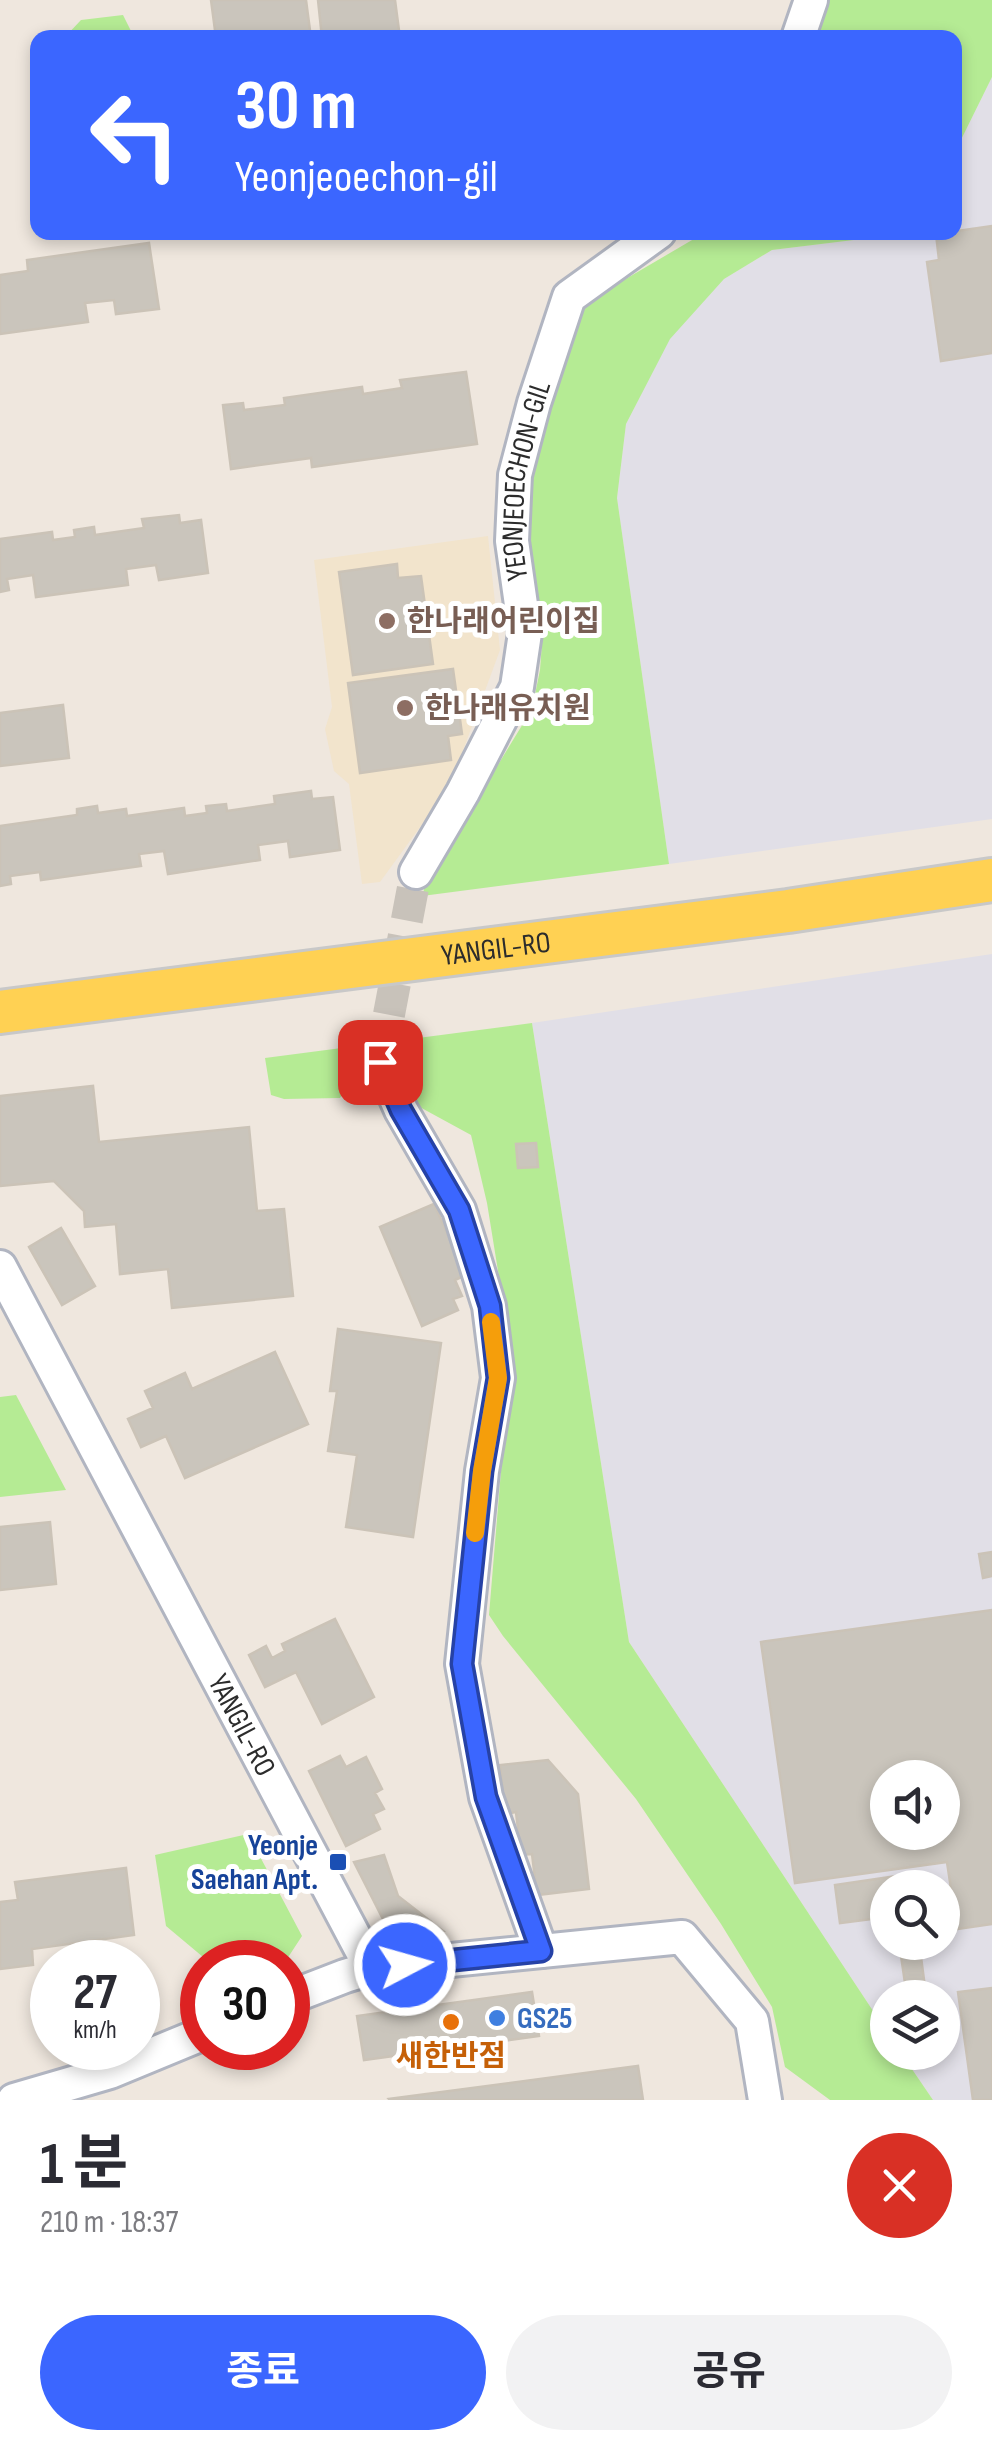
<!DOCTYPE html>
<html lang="ko">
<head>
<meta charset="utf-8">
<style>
	body { margin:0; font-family:"Sofia Sans Condensed","Noto Sans KR",sans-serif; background:#f2f2f3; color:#2b2b33; height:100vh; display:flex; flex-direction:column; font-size:38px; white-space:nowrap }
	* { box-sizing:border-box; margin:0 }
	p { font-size:32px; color:#7c7c81 }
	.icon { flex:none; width:55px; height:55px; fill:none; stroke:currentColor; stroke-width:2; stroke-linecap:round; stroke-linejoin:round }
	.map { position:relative; height:2100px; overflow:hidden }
	.details { display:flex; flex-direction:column; background:#fff; flex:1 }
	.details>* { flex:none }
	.guide { position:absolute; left:30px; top:30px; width:932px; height:210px; border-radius:20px; box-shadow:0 5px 15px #0003; background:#3b66ff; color:#fff; overflow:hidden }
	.buttons { position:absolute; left:870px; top:1760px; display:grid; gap:20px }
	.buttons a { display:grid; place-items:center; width:90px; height:90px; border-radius:50%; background:#fff; box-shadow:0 5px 15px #0003; font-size:50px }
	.speed { position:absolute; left:30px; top:1940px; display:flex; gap:20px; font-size:50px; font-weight:700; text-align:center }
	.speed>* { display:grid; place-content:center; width:130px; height:130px; border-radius:50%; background:#fff; box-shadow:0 5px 15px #0003; line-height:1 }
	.speed small { font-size:25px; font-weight:400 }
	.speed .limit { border:15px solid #d22; background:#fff; color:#111 }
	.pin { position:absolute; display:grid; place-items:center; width:85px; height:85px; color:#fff; margin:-42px; border-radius:20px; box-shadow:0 5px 15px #0006 }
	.me { position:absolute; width:110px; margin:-55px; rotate:84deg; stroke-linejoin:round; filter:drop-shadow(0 0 8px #0008) }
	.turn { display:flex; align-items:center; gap:35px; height:210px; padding:0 40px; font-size:45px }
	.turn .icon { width:130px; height:130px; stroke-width:2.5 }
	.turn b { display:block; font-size:70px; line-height:85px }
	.round { display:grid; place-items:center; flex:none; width:105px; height:105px; border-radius:52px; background:#f2f2f3 }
	.summary { display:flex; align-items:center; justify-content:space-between; height:170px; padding:0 40px }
	h1 { font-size:60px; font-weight:700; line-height:75px }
	.button { display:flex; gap:20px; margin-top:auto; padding:20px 40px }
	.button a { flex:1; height:115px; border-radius:60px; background:#3b66ff; color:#fff; font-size:40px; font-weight:700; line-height:115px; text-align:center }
	.button a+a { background:#f2f2f3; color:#2b2b33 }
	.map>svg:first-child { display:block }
	.industrial { fill:#e1dfe7; fill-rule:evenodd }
	.education { fill:#f2e4cc }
	.green { fill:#b5eb94 }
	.building { fill:#cac5bc; stroke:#cbc3b7; stroke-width:2.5; fill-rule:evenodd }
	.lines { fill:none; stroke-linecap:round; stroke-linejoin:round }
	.minor-tunnel { stroke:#c8c2ba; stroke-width:32; stroke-dasharray:32 16; stroke-linecap:butt }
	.minor-casing { stroke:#b1b5c1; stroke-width:38 }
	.major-casing { stroke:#c8c8c8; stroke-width:48 }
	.minor { stroke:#fff; stroke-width:32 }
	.major { stroke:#ffd153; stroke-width:42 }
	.route-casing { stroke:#2642a6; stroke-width:25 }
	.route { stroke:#3b66ff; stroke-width:18 }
	.slow { stroke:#f59e0b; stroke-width:18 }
	.education-dot { fill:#8d6e63; stroke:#fff; stroke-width:4 }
	.transit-dot { fill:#1a4fb4; stroke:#fff; stroke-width:4 }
	.shop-dot { fill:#3f7fe0; stroke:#fff; stroke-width:4 }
	.food-dot { fill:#e8710a; stroke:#fff; stroke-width:4 }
	.labels { text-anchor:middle; stroke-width:10; stroke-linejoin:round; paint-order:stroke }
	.street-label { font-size:30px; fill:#2c2c2c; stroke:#fff }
	.education-label { font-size:30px; font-weight:bold; fill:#785e54; stroke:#fff; text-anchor:start }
	.transit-label { font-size:30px; font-weight:bold; fill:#164399; stroke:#fff; text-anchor:end }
	.shop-label { font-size:30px; font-weight:bold; fill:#366cbe; stroke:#fff; text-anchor:start }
	.food-label { font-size:30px; font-weight:bold; fill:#c56008; stroke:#fff }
</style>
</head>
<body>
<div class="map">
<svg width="992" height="2100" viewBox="0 0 992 2100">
	<rect width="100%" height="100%" fill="#efe7de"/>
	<path class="industrial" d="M 992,77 L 992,819 L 669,864 L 617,498 L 626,424 L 670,338 L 724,279 L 772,250 L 911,233 L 955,232 L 955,152 Z
		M 992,954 L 992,2100 L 933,2100 L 901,2053 L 942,2052 L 942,1998 L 888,1998 L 887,2032 L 629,1642 L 532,1023 ZM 888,1778 L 942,1778 L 942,1832 L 888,1832 ZM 888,1888 L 942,1888 L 942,1942 L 888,1942 Z"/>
	<path class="education" d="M 488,536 L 500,650 L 450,786 L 380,882 L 362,884 L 349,784 L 334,771 L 325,729 L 332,707 L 314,560 Z"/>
	<path class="green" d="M 828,0 L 992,0 L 992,77 L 955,152 L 955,38 L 811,38 Z
		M 123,15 L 134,37 L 65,37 L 81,20 Z
		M 704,233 L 911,233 L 772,250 L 724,279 L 670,339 L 626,424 L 617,498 L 669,864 L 422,896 L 432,864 L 482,791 L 532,709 L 540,670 L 543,629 L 522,509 L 541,430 L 583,304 Z
		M 532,1023 L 629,1642 L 887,2032 L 888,2052 L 901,2053 L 933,2100 L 830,2100 L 785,2067 L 772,2007 L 721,1924 L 636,1799 L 503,1636 L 489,1615 L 511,1351 L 487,1203 L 471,1135 L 416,1105 L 405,1085 L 404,1055 L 363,1059 L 340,1098 L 284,1099 L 271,1095 L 265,1058 Z
		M 16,1395 L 66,1490 L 0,1497 L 0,1397 Z
		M 248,1834 L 302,1936 L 285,1962 L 209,1962 L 166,1926 L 155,1855 Z"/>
	<path class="building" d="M 211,0 L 306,0 L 311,38 L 216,38 Z
		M 318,0 L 395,0 L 400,38 L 322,38 Z
		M 992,226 L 992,353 L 941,361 L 927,262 L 939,260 L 936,234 Z
		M 149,243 L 159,309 L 116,314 L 114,300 L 85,303 L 88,322 L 0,334 L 0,275 L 28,271 L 27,260 Z
		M 466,372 L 477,444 L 312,467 L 311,458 L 231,469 L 223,405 L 243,403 L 244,410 L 285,405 L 284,398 L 362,387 L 363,394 L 402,388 L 400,380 Z
		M 179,515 L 180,523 L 201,520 L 208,573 L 159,580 L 156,565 L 126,569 L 128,585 L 36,597 L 33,575 L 7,579 L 9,590 L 0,592 L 0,539 L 52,532 L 53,540 L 75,537 L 74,530 L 94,527 L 95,535 L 144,528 L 142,519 Z
		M 397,564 L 398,578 L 421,576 L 433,664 L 353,675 L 339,572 Z
		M 453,669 L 462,734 L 448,736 L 451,760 L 360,773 L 348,683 Z
		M 63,705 L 69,758 L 0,766 L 0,713 Z
		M 311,791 L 312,799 L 333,797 L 340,850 L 290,857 L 288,841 L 258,845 L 260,860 L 168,874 L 164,851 L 139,854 L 141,866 L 41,880 L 40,872 L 10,876 L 11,884 L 0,886 L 0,826 L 77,815 L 77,809 L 97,806 L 98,813 L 126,809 L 127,816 L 184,808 L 185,816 L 207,813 L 206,806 L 226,804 L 227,811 L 275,804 L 274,796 Z
		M 93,1086 L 99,1142 L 249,1127 L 257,1211 L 284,1209 L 293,1296 L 172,1308 L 168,1269 L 120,1274 L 116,1224 L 85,1227 L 84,1211 L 54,1181 L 0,1186 L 0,1096 Z
		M 536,1143 L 538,1167 L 518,1168 L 516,1144 Z
		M 434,1204 L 466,1275 L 455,1280 L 462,1296 L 453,1299 L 458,1310 L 422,1326 L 380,1227 Z
		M 61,1228 L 95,1286 L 62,1305 L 29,1247 Z
		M 338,1329 L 441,1343 L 413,1537 L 346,1527 L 357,1455 L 328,1451 L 337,1391 L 330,1391 Z
		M 275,1352 L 308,1424 L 185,1478 L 166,1436 L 141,1447 L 128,1419 L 153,1408 L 145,1391 L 185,1373 L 192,1389 Z
		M 50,1522 L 56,1584 L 0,1590 L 0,1527 Z
		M 992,1552 L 992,1576 L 983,1578 L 979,1554 Z
		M 992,1610 L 992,1924 L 957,1929 L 947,1862 L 795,1883 L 761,1642 ZM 888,1778 L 942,1778 L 942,1832 L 888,1832 Z
		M 335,1619 L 374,1697 L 322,1724 L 296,1672 L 265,1687 L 249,1655 L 266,1646 L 272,1658 L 285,1651 L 282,1644 Z
		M 340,1756 L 346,1767 L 366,1757 L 382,1789 L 375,1793 L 384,1809 L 373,1814 L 380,1829 L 346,1846 L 309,1771 Z
		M 548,1760 L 578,1794 L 589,1889 L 537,1895 L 532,1854 L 521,1855 L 516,1812 L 505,1814 L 500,1765 Z
		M 384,1855 L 398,1896 L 443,1931 L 396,1939 L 383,1919 L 354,1862 Z
		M 126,1868 L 134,1935 L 32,1949 L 33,1965 L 0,1969 L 0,1902 L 18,1900 L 15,1882 Z
		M 897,1876 L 899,1888 L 888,1888 L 888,1917 L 840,1923 L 835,1885 Z
		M 899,1942 L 919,1942 L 926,1995 L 907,1997 Z
		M 992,1988 L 992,2100 L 973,2100 L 958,1992 Z
		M 532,1992 L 539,2036 L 364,2060 L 357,2016 Z
		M 638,2066 L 643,2100 L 390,2100 L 389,2099 Z"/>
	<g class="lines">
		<path class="minor-tunnel" d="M 380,1062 L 416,872"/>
		<defs>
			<g id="minor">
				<path d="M 798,38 L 811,0"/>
				<path id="s1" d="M 416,872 L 463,792 L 517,687 L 525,633 L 512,541 L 515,475 L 534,403 L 569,297 L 659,232"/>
				<path d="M 380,1062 L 401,1110 L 459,1210 L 489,1306 L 498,1378 L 482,1471 L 462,1664 L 486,1797 L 541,1951"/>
				<path id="s2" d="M 0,1267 L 371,1968"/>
				<path d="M 288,1998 L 345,1976 L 371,1968 L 682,1937 L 752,2021 L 765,2100"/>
				<path d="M 14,2100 L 110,2072 L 202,2034"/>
			</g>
			<g id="major">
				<path id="s3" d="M 0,1012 L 788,911 L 992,880"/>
			</g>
		</defs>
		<use href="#minor" class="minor-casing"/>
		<use href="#major" class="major-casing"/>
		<use href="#minor" class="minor"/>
		<use href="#major" class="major"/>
	</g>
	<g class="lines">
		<defs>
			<path id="route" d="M 380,1062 L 401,1110 L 459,1210 L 490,1306 L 498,1378 L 482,1471 L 462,1664 L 486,1797 L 541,1951 L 405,1965"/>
		</defs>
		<use href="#route" class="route-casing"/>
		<use href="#route" class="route"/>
		<path class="slow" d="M 475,1533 L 482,1471 L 498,1378 L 491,1322"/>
	</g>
	<g class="education-dot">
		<circle cx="387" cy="621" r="10"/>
		<circle cx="405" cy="708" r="10"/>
	</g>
	<rect class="transit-dot" x="328" y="1852" width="20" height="20" rx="5"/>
	<circle class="shop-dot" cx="497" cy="2018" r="10"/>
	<circle class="food-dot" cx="451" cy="2022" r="10"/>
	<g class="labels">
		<g class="street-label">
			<text dy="10" stroke="none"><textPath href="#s1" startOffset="420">YEONJEOECHON-GIL</textPath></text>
			<text dy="10" stroke="none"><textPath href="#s3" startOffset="500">YANGIL-RO</textPath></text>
			<text dy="10" stroke="none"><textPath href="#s2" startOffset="518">YANGIL-RO</textPath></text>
		</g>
		<g class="education-label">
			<text x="407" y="631">한나래어린이집</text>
			<text x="425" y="718">한나래유치원</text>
		</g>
		<g class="transit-label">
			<text x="318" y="1855">Yeonje<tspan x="318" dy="34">Saehan Apt.</tspan></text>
		</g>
		<g class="shop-label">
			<text x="517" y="2028">GS25</text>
		</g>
		<g class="food-label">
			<text x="451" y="2066">새한반점</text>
		</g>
	</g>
</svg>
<div class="buttons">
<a><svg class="icon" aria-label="sound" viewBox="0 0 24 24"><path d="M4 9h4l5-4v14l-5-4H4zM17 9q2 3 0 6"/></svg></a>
<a><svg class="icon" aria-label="search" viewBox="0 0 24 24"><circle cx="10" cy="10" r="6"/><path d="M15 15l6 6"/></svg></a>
<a><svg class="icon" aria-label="layers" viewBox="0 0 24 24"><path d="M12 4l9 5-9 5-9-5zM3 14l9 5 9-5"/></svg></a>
</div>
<div class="speed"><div>27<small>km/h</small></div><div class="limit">30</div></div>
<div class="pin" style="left:380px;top:1062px;background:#d93025"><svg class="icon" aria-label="arrive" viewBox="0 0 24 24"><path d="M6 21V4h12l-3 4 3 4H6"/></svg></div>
<svg class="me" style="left:405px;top:1965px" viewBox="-20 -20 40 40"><circle r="17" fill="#3b66ff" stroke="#fff" stroke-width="3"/><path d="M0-11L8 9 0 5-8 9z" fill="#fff"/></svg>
<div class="guide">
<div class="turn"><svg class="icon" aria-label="left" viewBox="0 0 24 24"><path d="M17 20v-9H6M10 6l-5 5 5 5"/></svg><div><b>30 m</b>Yeonjeoechon-gil</div></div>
</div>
</div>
<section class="details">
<div class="summary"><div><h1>1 분</h1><p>210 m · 18:37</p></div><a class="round" style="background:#d93025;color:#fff"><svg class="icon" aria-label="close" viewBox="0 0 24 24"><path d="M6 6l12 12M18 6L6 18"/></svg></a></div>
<div class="button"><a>종료</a><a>공유</a></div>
</section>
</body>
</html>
